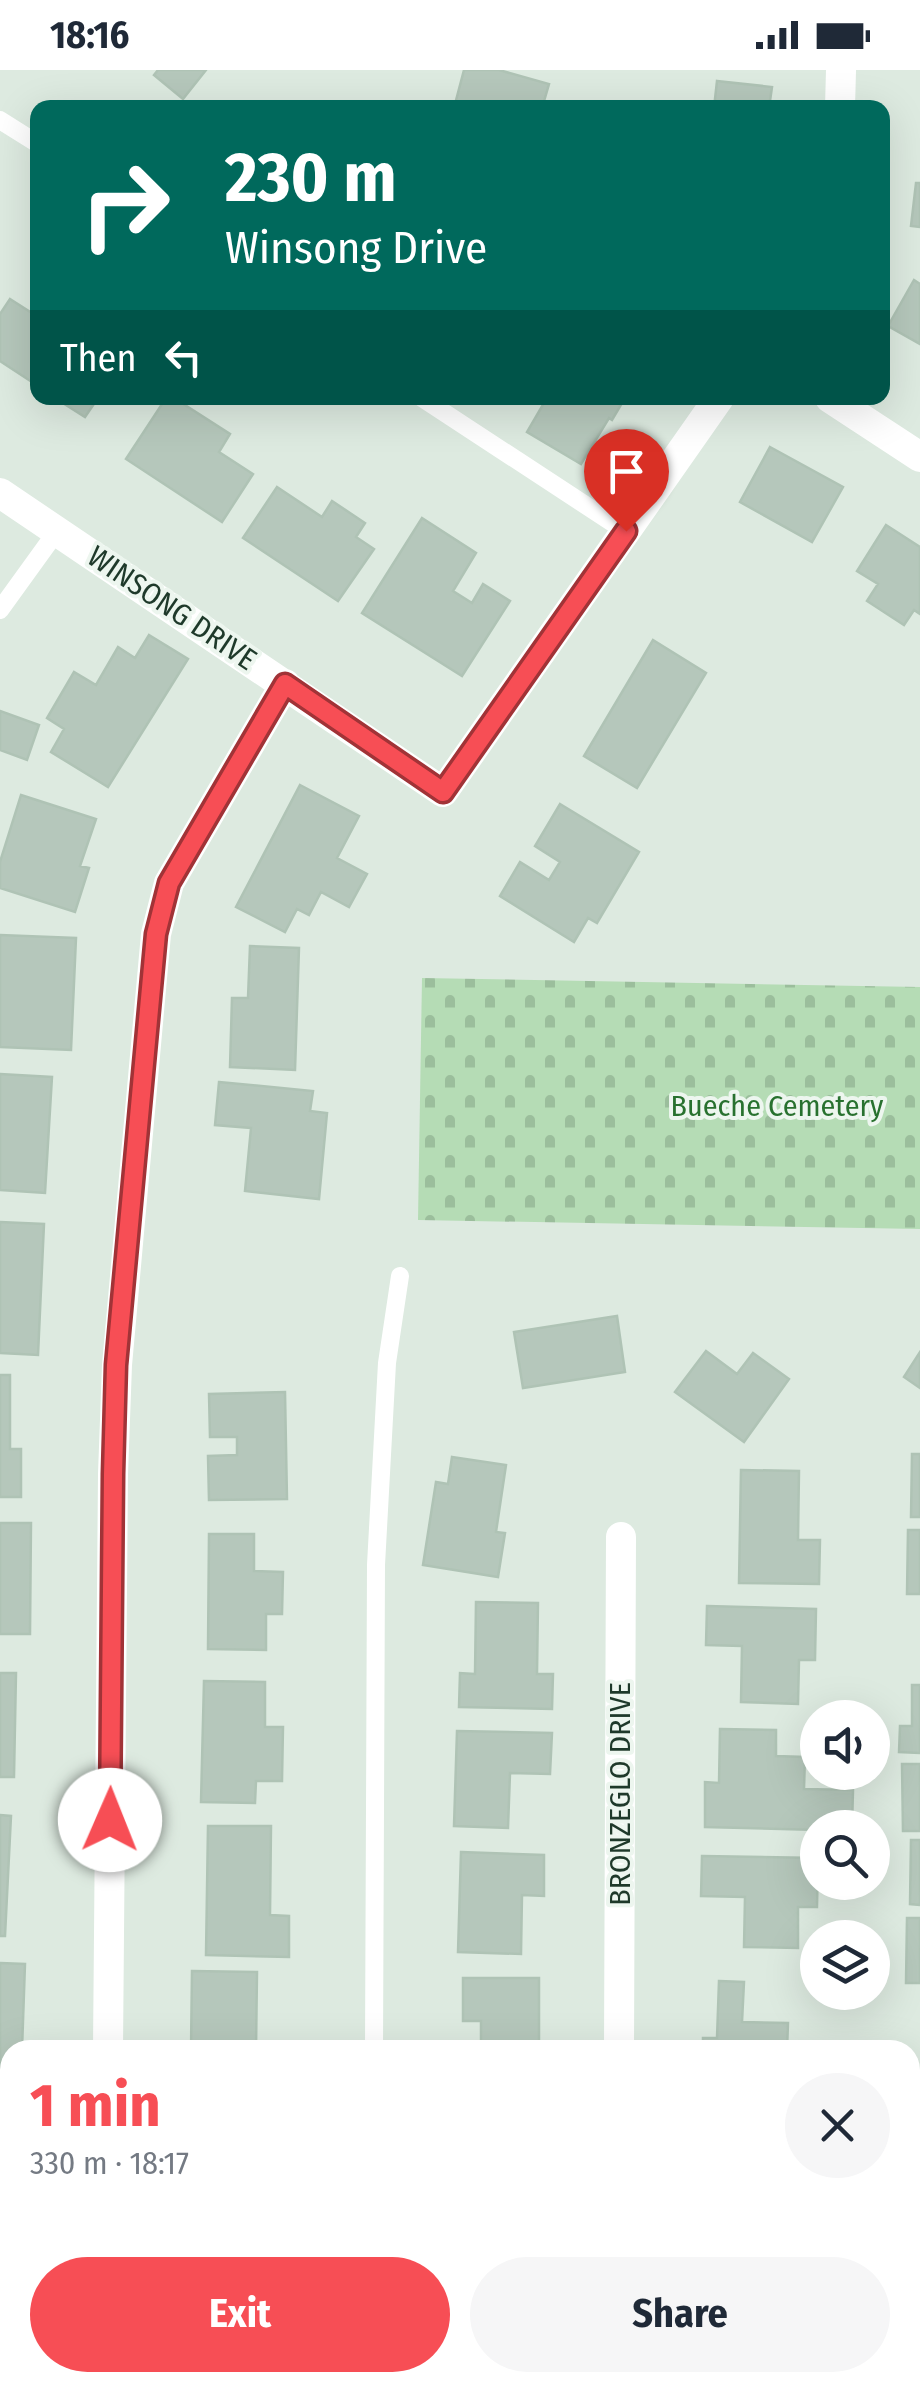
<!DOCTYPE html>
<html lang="en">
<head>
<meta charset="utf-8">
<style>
	body { margin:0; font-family:"Fira Sans Condensed",sans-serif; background:#f6f6f7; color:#1f2937; height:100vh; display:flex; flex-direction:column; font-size:38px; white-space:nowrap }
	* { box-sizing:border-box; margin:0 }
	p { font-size:32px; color:#747a83 }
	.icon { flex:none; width:55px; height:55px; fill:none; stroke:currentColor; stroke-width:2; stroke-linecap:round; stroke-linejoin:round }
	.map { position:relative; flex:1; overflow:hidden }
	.sheet { position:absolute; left:0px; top:1970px; width:920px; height:352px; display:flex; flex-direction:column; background:#fff; border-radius:30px 30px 0 0; box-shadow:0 10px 40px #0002 }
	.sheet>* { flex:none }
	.top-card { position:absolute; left:30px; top:30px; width:860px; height:305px; border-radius:20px; box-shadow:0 10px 40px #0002; background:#00695c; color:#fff; overflow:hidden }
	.controls { position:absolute; left:800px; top:1630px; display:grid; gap:20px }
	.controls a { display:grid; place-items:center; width:90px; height:90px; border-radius:50%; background:#fff; box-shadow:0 10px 40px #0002; font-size:50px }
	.pin { position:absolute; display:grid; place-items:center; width:85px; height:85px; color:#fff; margin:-102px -42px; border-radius:50% 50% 50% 0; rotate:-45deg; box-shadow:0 0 10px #0007 }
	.pin .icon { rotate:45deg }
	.me { position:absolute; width:110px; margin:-55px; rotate:1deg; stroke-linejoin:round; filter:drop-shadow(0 0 8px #0008) }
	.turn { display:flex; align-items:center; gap:35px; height:210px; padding:0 30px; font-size:45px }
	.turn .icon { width:130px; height:130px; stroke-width:2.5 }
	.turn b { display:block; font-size:70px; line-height:85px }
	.then { display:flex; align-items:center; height:95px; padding:0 30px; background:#0003; gap:20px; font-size:38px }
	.round { display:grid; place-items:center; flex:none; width:105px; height:105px; border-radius:52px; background:#f6f6f7 }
	.head { display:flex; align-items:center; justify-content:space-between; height:170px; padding:0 30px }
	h1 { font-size:60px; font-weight:700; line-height:75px; color:#f74e55 }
	.button { display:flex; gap:20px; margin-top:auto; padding:20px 30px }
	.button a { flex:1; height:115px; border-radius:60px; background:#f74e55; color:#fff; font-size:40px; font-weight:700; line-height:115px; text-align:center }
	.button a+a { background:#f6f6f7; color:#1f2937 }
	.status { display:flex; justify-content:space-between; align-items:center; height:70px; padding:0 50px; background:#fff; direction:ltr }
	.status svg { height:28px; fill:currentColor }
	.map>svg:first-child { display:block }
	.cemetery { fill:url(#cemetery-stones) }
	.building { fill:#b5c7bb; stroke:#afc3b5; stroke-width:2.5 }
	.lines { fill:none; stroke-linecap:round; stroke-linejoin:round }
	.service { stroke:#fff; stroke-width:18 }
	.minor { stroke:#fff; stroke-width:30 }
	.route-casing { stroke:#a13337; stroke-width:25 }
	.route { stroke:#f74e55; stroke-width:18 }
	.labels { text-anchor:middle; stroke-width:8; stroke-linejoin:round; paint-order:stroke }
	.street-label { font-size:30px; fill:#1e392a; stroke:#edf6ef }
	.park-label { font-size:30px; fill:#28712f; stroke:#edf6ef }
</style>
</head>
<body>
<div class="status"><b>18:16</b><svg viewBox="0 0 49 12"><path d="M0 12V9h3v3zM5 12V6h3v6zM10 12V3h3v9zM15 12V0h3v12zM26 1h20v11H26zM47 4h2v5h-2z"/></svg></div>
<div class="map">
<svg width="920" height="2321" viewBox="0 0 920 2321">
	<defs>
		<pattern id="cemetery-stones" width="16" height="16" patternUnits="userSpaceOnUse" patternTransform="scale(2.5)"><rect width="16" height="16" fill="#b5dcb5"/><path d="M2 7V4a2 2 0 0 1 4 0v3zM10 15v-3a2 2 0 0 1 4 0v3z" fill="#9bbe9c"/></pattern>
	</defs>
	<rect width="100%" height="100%" fill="#ddeae0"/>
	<path class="cemetery" d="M 422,908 L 920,917 L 920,1159 L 418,1150 Z"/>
	<path class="building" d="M 158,0 L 206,0 L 183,29 L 154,5 Z
		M 464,0 L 499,0 L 549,14 L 542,38 L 454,38 Z
		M 717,11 L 772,17 L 769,38 L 714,38 Z
		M 916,113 L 920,113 L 920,157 L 911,156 Z
		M 914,210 L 920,214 L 920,274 L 888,256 Z
		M 10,229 L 38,247 L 38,316 L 0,291 L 0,244 Z
		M 55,328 L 98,328 L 85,347 Z
		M 166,328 L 174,328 L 230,364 L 219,382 L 253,404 L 222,452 L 126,389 Z
		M 533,328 L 625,328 L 612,350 L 609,348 L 581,394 L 527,362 L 544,333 Z
		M 770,377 L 843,417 L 812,472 L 740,432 Z
		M 277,417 L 322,447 L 332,431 L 365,453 L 356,467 L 374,479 L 338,531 L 243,468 Z
		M 422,448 L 476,483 L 453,521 L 472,533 L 483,514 L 510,531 L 462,606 L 362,543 Z
		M 886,455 L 920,477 L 920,544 L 914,540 L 904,555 L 867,531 L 878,514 L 857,501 Z
		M 149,565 L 188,589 L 108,717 L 51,682 L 64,659 L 47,648 L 74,602 L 96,615 L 118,577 L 135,588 Z
		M 653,570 L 706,603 L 637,718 L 584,686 Z
		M 0,641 L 39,655 L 27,690 L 0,680 Z
		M 300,715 L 359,746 L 337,788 L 367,804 L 349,837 L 321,822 L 309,845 L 297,839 L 285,862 L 236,837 Z
		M 21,725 L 96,749 L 80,796 L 89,798 L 75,842 L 0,818 L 0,792 Z
		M 560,734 L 639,782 L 597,853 L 588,848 L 574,872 L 500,826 L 520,792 L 549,810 L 560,792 L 535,776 Z
		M 0,865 L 76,868 L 71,980 L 0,977 Z
		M 250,876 L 299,878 L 295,1000 L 230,997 L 232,928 L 248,928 Z
		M 0,1004 L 52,1007 L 45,1123 L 0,1120 Z
		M 219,1012 L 313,1021 L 310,1041 L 327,1043 L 319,1129 L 245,1121 L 251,1058 L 215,1055 Z
		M 0,1152 L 44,1154 L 38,1285 L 0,1283 Z
		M 617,1246 L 625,1302 L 523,1318 L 514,1262 Z
		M 706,1281 L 737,1304 L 753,1283 L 789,1309 L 744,1372 L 675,1322 Z
		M 920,1282 L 920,1318 L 904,1307 Z
		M 0,1305 L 10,1305 L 10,1379 L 21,1379 L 21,1427 L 0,1427 Z
		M 285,1322 L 287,1429 L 209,1430 L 208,1386 L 237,1385 L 237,1367 L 210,1367 L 209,1324 Z
		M 912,1384 L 920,1384 L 920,1447 L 911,1447 Z
		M 452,1387 L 506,1395 L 496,1462 L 505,1463 L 498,1507 L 423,1495 L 436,1412 L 448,1414 Z
		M 741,1400 L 799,1401 L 798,1470 L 820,1470 L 819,1514 L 739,1513 Z
		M 0,1453 L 31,1453 L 30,1564 L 0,1564 Z
		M 908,1460 L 920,1460 L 920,1524 L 907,1524 Z
		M 209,1464 L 254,1464 L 254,1501 L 283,1502 L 282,1544 L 266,1544 L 266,1580 L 208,1579 Z
		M 476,1532 L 538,1533 L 537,1604 L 553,1604 L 552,1639 L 459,1637 L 460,1603 L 475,1604 Z
		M 707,1536 L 816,1539 L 815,1590 L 799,1590 L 798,1634 L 741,1632 L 742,1576 L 706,1575 Z
		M 0,1603 L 16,1603 L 14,1707 L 0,1707 Z
		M 204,1611 L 265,1612 L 265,1657 L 283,1657 L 282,1711 L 256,1711 L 255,1733 L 201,1732 Z
		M 912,1615 L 920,1615 L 920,1683 L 899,1682 L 900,1656 L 912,1656 Z
		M 720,1659 L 776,1660 L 776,1686 L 805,1687 L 804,1719 L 853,1720 L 852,1758 L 818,1758 L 818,1760 L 705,1757 L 705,1712 L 719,1713 Z
		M 457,1661 L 552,1663 L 550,1704 L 510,1703 L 508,1758 L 454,1756 Z
		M 902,1694 L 920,1694 L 920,1761 L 903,1761 Z
		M 0,1745 L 11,1746 L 5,1866 L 0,1866 Z
		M 208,1756 L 271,1756 L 270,1845 L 289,1846 L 289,1887 L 206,1885 Z
		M 911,1770 L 920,1770 L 920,1835 L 910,1834 Z
		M 461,1782 L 544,1785 L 544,1826 L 522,1825 L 521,1884 L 458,1882 Z
		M 702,1786 L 818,1788 L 817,1837 L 798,1837 L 798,1878 L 744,1877 L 745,1827 L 701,1826 Z
		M 907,1848 L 920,1848 L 920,1913 L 906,1913 Z
		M 0,1893 L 25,1894 L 22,1980 L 10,1980 L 10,2031 L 0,2031 Z
		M 192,1901 L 257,1902 L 256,1980 L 191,1980 Z
		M 463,1908 L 539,1908 L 539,1980 L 481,1980 L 481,1951 L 463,1951 Z
		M 719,1911 L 744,1912 L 742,1952 L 788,1953 L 787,1980 L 703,1980 L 703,1968 L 717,1968 Z
		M 0,2063 L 10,2063 L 10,2184 L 0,2184 Z
		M 0,2219 L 10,2219 L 10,2257 L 5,2257 L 4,2321 L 0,2321 Z
		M 188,2312 L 269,2312 L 269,2319 L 188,2318 Z
		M 478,2312 L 540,2312 L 540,2321 L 478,2321 Z
		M 721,2312 L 772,2312 L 772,2321 L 720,2321 Z"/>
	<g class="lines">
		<path class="service" d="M 0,50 L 38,74
			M 422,328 L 625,461
			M 0,540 L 57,461
			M 374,1980 L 376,1495 L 387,1293 L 400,1206
			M 372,2321 L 372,2312"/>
		<path class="minor" d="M 840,38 L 841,0
			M 830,328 L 920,387
			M 0,423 L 443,722 L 719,328
			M 108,1980 L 113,1404 L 117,1295 L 156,864 L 169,813 L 285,614
			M 619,1980 L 621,1467
			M 106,2321 L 106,2312
			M 617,2321 L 618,2312"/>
	</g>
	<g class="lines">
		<defs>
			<path id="route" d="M 110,1750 L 113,1404 L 116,1295 L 156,864 L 169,813 L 285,614 L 443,722 L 626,461"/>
		</defs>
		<use href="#route" class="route-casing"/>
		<use href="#route" class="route"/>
	</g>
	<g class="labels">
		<g class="street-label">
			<text transform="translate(172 538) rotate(34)" y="10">WINSONG DRIVE</text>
			<text transform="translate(620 1724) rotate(-90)" y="10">BRONZEGLO DRIVE</text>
		</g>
		<g class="park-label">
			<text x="777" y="1046">Bueche Cemetery</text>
		</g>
	</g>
</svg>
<div class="controls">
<a><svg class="icon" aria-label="sound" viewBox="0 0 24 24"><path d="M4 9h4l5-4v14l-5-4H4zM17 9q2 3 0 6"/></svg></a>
<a><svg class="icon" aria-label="search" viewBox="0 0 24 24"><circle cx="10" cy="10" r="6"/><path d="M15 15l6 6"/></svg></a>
<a><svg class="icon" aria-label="layers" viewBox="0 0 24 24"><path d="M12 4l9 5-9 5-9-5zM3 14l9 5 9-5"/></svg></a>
</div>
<div class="pin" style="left:626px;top:461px;background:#d93025"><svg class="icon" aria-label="arrive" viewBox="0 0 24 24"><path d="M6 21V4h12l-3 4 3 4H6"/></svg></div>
<svg class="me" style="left:110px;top:1750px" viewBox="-20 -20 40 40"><circle r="19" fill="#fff"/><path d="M0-13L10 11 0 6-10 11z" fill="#f74e55"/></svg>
<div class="top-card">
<div class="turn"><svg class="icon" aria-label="right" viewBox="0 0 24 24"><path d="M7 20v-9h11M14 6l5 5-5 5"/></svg><div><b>230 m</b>Winsong Drive</div></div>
<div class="then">Then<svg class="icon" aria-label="left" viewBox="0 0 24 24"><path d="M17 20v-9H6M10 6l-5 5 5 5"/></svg></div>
</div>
<section class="sheet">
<div class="head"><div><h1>1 min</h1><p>330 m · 18:17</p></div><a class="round"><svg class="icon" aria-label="close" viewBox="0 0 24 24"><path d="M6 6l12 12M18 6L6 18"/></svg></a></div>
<div class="button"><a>Exit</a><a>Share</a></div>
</section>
</div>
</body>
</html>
